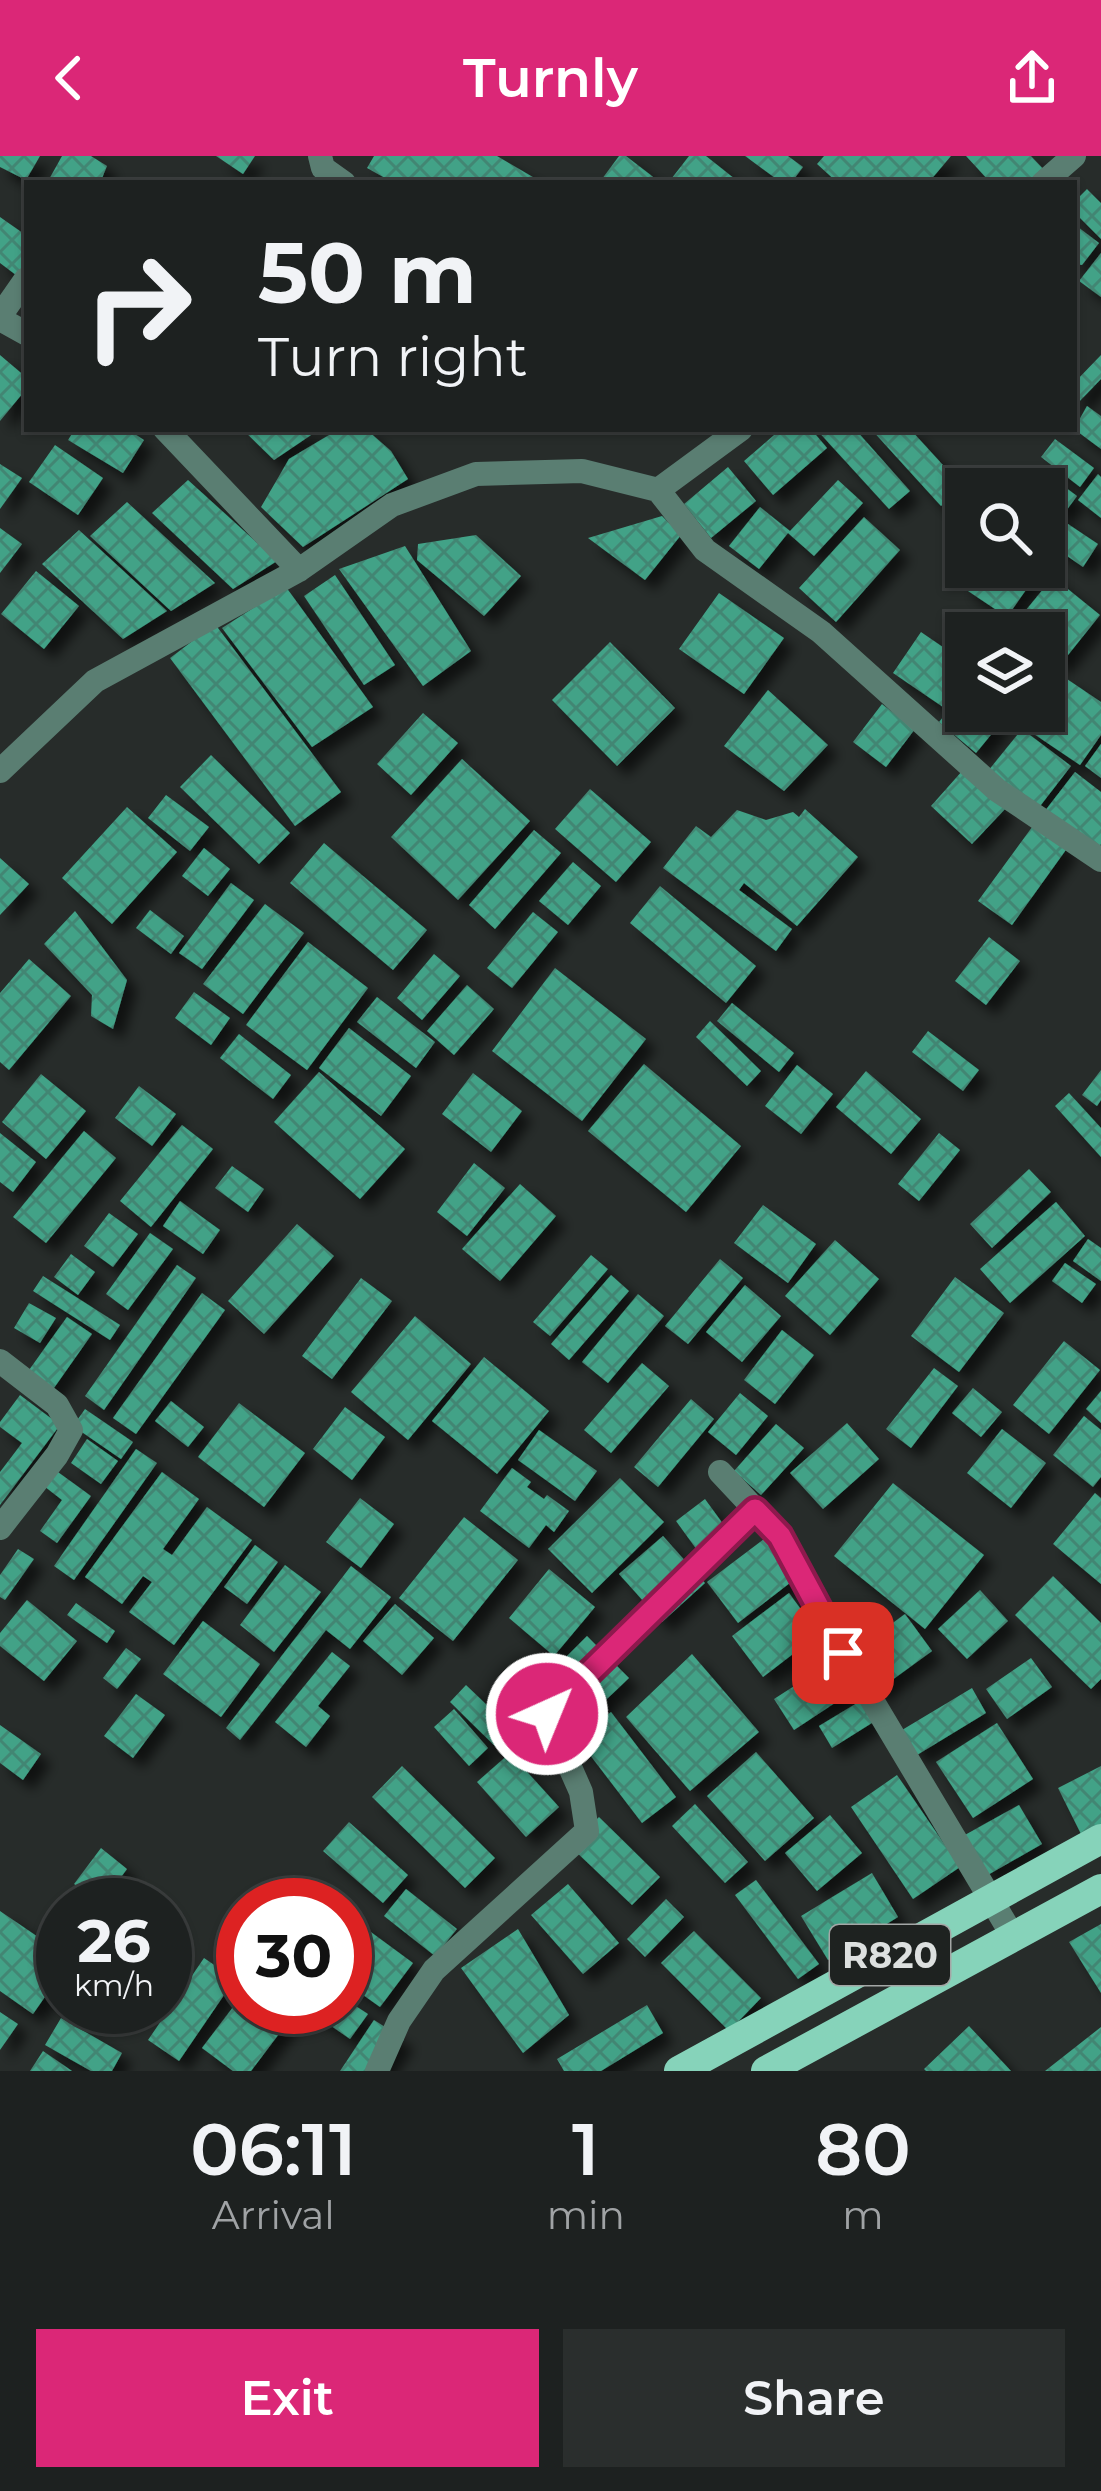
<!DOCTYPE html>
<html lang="en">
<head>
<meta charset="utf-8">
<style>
	body { margin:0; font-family:Montserrat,sans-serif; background:#2a2e2d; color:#f1f3f6; height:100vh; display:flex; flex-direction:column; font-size:45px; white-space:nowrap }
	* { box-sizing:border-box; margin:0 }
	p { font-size:39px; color:#a0a3a5 }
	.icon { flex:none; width:66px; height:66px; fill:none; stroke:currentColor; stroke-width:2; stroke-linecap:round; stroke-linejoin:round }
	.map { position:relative; height:1915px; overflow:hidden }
	.details { display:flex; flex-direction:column; background:#1d2120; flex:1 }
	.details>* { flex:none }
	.top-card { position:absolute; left:24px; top:24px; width:1053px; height:252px; border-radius:0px; box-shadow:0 3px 9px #0004,0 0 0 3px #3b3e3e; background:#1d2120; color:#f1f3f6; overflow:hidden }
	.controls { position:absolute; left:945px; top:312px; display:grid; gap:24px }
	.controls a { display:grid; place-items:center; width:120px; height:120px; border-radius:0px; background:#1d2120; box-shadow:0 3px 9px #0004,0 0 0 3px #3b3e3e; font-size:60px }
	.speed { position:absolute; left:36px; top:1722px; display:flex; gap:24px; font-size:60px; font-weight:700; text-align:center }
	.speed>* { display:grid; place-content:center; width:156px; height:156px; border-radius:50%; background:#1d2120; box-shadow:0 3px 9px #0004,0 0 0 3px #3b3e3e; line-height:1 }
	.speed small { font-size:30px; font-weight:400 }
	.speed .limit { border:18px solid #d22; background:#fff; color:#111 }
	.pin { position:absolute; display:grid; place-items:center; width:102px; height:102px; color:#fff; margin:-51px; border-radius:24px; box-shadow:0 6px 18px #0006 }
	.me { position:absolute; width:132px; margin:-66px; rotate:44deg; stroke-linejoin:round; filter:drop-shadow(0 0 9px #0008) }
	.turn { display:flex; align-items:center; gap:42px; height:252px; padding:0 36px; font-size:54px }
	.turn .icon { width:156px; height:156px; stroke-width:2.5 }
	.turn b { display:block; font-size:84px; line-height:102px }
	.eta { display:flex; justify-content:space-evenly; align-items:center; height:204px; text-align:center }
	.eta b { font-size:72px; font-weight:600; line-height:84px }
	.action { display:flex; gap:24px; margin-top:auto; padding:24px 36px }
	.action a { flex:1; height:138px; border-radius:0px; background:#db2777; color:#fff; font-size:48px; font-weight:600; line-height:138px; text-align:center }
	.action a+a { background:#2a2e2d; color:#f1f3f6 }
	header { display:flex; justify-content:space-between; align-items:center; height:156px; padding:0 36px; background:#db2777; color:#fff; font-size:54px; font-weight:600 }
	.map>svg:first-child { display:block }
	.building { fill:url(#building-cross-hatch); filter:url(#shadow) }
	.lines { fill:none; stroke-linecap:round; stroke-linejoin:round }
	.minor { stroke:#5a7e72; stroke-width:24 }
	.primary { stroke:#86d3ba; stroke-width:30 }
	.route-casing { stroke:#8e194d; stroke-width:30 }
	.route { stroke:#db2777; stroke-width:21 }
	.labels { text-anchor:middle; stroke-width:12; stroke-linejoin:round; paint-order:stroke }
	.shield { fill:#1e2220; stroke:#a4a7a6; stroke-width:3 }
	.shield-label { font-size:36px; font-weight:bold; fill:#dde0df }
</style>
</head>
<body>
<header><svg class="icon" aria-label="back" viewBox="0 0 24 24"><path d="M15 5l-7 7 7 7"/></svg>Turnly<svg class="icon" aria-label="share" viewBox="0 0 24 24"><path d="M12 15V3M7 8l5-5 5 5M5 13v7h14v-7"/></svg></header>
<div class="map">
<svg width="1101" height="1915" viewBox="0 0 1101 1915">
	<defs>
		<pattern id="building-cross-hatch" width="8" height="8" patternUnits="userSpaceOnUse" patternTransform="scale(3)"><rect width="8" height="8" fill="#42a287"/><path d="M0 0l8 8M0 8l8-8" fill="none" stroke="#428673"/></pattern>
		<filter id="shadow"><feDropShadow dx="10" dy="10" stdDeviation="6" flood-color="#0009"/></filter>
	</defs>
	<rect width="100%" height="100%" fill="#272c2a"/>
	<path class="building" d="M 0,0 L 40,0 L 26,24 L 0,11 Z
		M 62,0 L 91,0 L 107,10 L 100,27 L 47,27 Z
		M 216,0 L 255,0 L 243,18 Z
		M 374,0 L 497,0 L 543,27 L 394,27 L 367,12 Z
		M 619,0 L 626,0 L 661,27 L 599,27 Z
		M 689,0 L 706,0 L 740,27 L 668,27 Z
		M 745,0 L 788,0 L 803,11 L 791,27 L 782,27 Z
		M 824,0 L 951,0 L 928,27 L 838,27 L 817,8 Z
		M 966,0 L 1031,0 L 1048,18 L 1038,27 L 991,27 Z
		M 1087,33 L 1101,47 L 1101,83 L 1074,56 L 1074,46 Z
		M 0,61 L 27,80 L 24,125 L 0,107 Z
		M 1074,68 L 1099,87 L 1082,109 L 1074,108 Z
		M 1101,97 L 1101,141 L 1079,125 Z
		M 0,199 L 27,222 L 27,232 L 0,265 Z
		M 1101,199 L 1101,223 L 1074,251 L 1074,227 Z
		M 1087,250 L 1101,260 L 1101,293 L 1074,273 Z
		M 75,273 L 127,273 L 144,284 L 123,317 L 68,284 Z
		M 242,273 L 320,273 L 274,304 Z
		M 339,273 L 366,273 L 391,295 L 408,323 L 303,391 L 261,351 L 289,303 Z
		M 781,273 L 811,273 L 827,292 L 773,339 L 744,305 Z
		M 816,273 L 855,273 L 910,335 L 889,353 Z
		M 871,273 L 910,273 L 963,331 L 941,350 Z
		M 1055,283 L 1094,312 L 1080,331 L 1041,301 Z
		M 55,289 L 103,322 L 78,359 L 29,326 Z
		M 0,308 L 22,322 L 0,353 Z
		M 728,311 L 756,345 L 711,382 L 684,348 Z
		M 1038,311 L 1077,340 L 1063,359 L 1044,346 L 1044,333 L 1023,330 Z
		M 1098,318 L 1101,321 L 1101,362 L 1078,344 Z
		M 188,324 L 277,405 L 233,433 L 152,357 Z
		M 838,324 L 863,347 L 814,400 L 788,377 L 759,413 L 729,390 L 760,351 L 790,375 Z
		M 127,346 L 215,427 L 171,455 L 90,380 Z
		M 1044,352 L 1098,388 L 1083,411 L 1044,384 Z
		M 662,360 L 681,379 L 645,424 L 588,382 Z
		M 864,361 L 900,394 L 836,466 L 799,432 Z
		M 0,372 L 22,388 L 0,417 Z
		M 79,374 L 167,455 L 123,483 L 42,408 Z
		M 476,379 L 521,420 L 484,460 L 417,404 L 418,388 Z
		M 405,390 L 471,495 L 423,530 L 339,413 Z
		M 976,411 L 1042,411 L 1007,461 L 962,431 Z
		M 36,415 L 79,450 L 44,493 L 1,458 Z
		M 335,419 L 395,509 L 364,529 L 304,440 Z
		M 1053,421 L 1100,459 L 1060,509 L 1044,495 L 1044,477 L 1022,477 L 1013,470 Z
		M 286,431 L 373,551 L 312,591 L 222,472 Z
		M 719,437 L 784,482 L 744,538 L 679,493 Z
		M 215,468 L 341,636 L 295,670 L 170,502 Z
		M 921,476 L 966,507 L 966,517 L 943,551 L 893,517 Z
		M 610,486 L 675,552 L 617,610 L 552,544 Z
		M 1064,521 L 1101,546 L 1101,579 L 1080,609 L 1028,574 Z
		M 768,534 L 828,589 L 784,635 L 724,590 Z
		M 961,539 L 966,543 L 966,555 L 981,555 L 999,569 L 976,597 L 939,566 Z
		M 882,548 L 915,573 L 886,611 L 853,586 Z
		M 423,557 L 458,587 L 411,639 L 377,608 Z
		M 1022,573 L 1071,610 L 1037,654 L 988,615 Z
		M 1101,588 L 1101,622 L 1085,610 Z
		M 211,599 L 290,677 L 259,708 L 180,631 Z
		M 462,603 L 530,665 L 458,744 L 391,681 Z
		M 963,614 L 1005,653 L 972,688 L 931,650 Z
		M 1075,616 L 1101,636 L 1101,688 L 1093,699 L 1041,660 Z
		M 590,633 L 651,686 L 616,726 L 555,673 Z
		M 166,639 L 209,671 L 190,695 L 148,662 Z
		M 127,651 L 177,696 L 112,768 L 62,722 Z
		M 805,653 L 858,701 L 797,770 L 744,727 L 739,734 L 792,773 L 776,795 L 663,712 L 696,670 L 711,681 L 737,654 L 766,664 L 793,656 L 799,661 Z
		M 1035,667 L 1068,691 L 1012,769 L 978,745 Z
		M 534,674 L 561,697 L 495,773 L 469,749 Z
		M 324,687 L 427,774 L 393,814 L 290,727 Z
		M 204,692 L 230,713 L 208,740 L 182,720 Z
		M 0,702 L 29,728 L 0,759 Z
		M 573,706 L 601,730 L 568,769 L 539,745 Z
		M 231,727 L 254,744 L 202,813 L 179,797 Z
		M 660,730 L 756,810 L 726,847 L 630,767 Z
		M 265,748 L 304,777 L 243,858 L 203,828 Z
		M 150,754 L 184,780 L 171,798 L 136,772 Z
		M 75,755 L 127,824 L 113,873 L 91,860 L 92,839 L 44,788 Z
		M 533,756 L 558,776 L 512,832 L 487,812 Z
		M 989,781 L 1020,805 L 986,849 L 955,825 Z
		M 308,786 L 368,832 L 307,914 L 246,869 Z
		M 434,798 L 460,820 L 422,864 L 397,842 Z
		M 29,803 L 71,840 L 9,914 L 0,906 L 0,837 Z
		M 555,812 L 646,883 L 582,965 L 492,895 Z
		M 467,829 L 494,853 L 454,899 L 427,875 Z
		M 194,836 L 230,862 L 211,889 L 175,862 Z
		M 377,841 L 435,886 L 416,912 L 357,866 Z
		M 732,847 L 794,897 L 779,916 L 717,865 Z
		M 710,865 L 761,915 L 747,930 L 696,881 Z
		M 349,872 L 411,920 L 381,960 L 319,912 Z
		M 928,875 L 979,914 L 963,935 L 912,896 Z
		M 239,878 L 291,919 L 273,943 L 220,902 Z
		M 644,908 L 741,990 L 686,1056 L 588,975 Z
		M 797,909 L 833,938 L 801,978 L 765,950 Z
		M 1101,914 L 1101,944 L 1097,950 L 1082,939 Z
		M 866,915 L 921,963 L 891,998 L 836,951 Z
		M 319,916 L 405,993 L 360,1043 L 274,966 Z
		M 473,917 L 522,955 L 491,996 L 442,958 Z
		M 41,918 L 86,955 L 46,1003 L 2,966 Z
		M 139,930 L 176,958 L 152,990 L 115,962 Z
		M 1069,937 L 1101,972 L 1101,1001 L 1055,950 Z
		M 182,969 L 213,993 L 151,1071 L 120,1045 Z
		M 84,975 L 116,1002 L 46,1087 L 13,1061 Z
		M 0,977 L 36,1006 L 13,1036 L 0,1026 Z
		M 939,977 L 960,994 L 919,1045 L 898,1028 Z
		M 474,1007 L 505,1032 L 467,1080 L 437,1056 Z
		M 232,1010 L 264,1033 L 248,1056 L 215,1032 Z
		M 1029,1013 L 1051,1036 L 992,1092 L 970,1068 Z
		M 520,1028 L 556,1060 L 500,1125 L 462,1093 Z
		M 180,1045 L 220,1074 L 203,1098 L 163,1070 Z
		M 1056,1046 L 1085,1080 L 1010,1147 L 980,1113 Z
		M 763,1049 L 816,1088 L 788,1127 L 734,1087 Z
		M 109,1057 L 138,1078 L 113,1111 L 84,1090 Z
		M 297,1068 L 334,1100 L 264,1178 L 228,1145 Z
		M 150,1077 L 173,1093 L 128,1154 L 106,1138 Z
		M 1088,1083 L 1101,1092 L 1101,1125 L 1073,1105 Z
		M 835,1084 L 879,1123 L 830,1179 L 785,1140 Z
		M 71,1098 L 95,1116 L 78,1139 L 54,1121 Z
		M 591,1099 L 608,1113 L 550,1180 L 533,1166 Z
		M 720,1103 L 743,1122 L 688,1188 L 665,1170 Z
		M 1065,1107 L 1096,1128 L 1082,1147 L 1052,1125 Z
		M 177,1109 L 196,1122 L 104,1254 L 85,1240 Z
		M 611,1119 L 629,1135 L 569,1204 L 551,1188 Z
		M 43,1120 L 120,1169 L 110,1184 L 33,1135 Z
		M 955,1121 L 1004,1157 L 959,1216 L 911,1180 Z
		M 361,1122 L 392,1145 L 332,1223 L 302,1200 Z
		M 745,1129 L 781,1160 L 742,1206 L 706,1176 Z
		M 202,1137 L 225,1154 L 136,1278 L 113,1262 Z
		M 638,1138 L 664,1160 L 608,1227 L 582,1206 Z
		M 29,1147 L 56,1162 L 40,1187 L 14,1172 Z
		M 415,1160 L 471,1208 L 408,1284 L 351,1236 Z
		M 67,1161 L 92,1178 L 49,1239 L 24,1221 Z
		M 782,1174 L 814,1199 L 775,1248 L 744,1224 Z
		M 1064,1185 L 1100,1214 L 1049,1278 L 1013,1249 Z
		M 484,1201 L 549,1255 L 497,1318 L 432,1265 Z
		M 642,1207 L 669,1230 L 611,1297 L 584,1274 Z
		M 934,1212 L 958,1230 L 911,1292 L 886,1273 Z
		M 973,1232 L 1002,1256 L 981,1281 L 952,1257 Z
		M 1101,1235 L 1101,1267 L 1086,1253 Z
		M 740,1237 L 768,1260 L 736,1299 L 708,1276 Z
		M 20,1239 L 60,1269 L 0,1349 L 0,1316 L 22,1287 L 0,1271 L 0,1266 Z
		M 691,1243 L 714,1263 L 658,1331 L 634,1311 Z
		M 171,1245 L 204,1271 L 188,1291 L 155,1265 Z
		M 239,1247 L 305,1297 L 264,1351 L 198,1301 Z
		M 345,1251 L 385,1281 L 352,1324 L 313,1293 Z
		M 85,1253 L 133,1286 L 121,1303 L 73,1270 Z
		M 1084,1260 L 1101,1274 L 1101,1321 L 1093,1331 L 1053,1299 Z
		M 847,1267 L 879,1303 L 823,1353 L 790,1317 Z
		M 776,1268 L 804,1292 L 761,1339 L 734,1315 Z
		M 1002,1273 L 1046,1307 L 1011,1352 L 967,1317 Z
		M 539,1274 L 597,1315 L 575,1345 L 518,1304 Z
		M 87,1283 L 118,1305 L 101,1328 L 71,1307 Z
		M 136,1293 L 157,1307 L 74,1424 L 54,1410 Z
		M 51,1311 L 91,1340 L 57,1387 L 40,1375 L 62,1344 L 40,1327 Z
		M 512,1312 L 531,1326 L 527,1331 L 544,1343 L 547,1339 L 569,1355 L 554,1376 L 546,1369 L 529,1392 L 480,1355 Z
		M 162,1316 L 199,1343 L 163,1393 L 172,1399 L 207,1351 L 252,1384 L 174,1489 L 129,1456 L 152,1426 L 143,1420 L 122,1448 L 85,1421 Z
		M 620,1322 L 664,1366 L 592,1437 L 548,1393 Z
		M 893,1327 L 984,1399 L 925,1473 L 834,1400 Z
		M 1095,1337 L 1101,1342 L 1101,1428 L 1053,1388 Z
		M 360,1342 L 394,1368 L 361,1412 L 326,1386 Z
		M 705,1343 L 726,1372 L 697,1394 L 676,1365 Z
		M 464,1361 L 518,1404 L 453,1485 L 399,1442 Z
		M 663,1380 L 705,1427 L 662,1466 L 619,1418 Z
		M 764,1383 L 795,1423 L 738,1467 L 707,1426 Z
		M 255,1389 L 278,1406 L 247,1448 L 224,1431 Z
		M 18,1393 L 34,1403 L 5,1444 L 0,1441 L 0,1419 Z
		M 285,1409 L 321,1436 L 274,1496 L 240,1469 Z
		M 351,1410 L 391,1441 L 350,1493 L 326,1474 L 240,1584 L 226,1572 Z
		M 549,1413 L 595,1451 L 554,1500 L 509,1462 Z
		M 1053,1420 L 1101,1467 L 1101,1523 L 1091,1533 L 1015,1459 Z
		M 980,1434 L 1008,1465 L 967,1503 L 938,1473 Z
		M 789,1437 L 819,1478 L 763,1521 L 732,1480 Z
		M 27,1444 L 77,1485 L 44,1525 L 0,1490 L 0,1477 Z
		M 76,1447 L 115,1475 L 107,1487 L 67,1459 Z
		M 395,1448 L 434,1482 L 402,1519 L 363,1485 Z
		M 905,1458 L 932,1495 L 877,1535 L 850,1498 Z
		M 203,1465 L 260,1508 L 221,1561 L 163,1518 Z
		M 587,1480 L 629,1522 L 590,1559 L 549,1518 Z
		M 126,1492 L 141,1503 L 117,1533 L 103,1522 Z
		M 332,1496 L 350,1510 L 318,1550 L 330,1560 L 306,1591 L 275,1566 Z
		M 692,1498 L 759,1576 L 690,1635 L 626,1561 Z
		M 1031,1502 L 1052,1531 L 1007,1563 L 986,1533 Z
		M 833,1505 L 853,1535 L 794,1574 L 774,1543 Z
		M 466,1529 L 515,1576 L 498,1593 L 450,1546 Z
		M 972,1532 L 986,1557 L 917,1599 L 902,1574 Z
		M 136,1538 L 165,1559 L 133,1602 L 104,1580 Z
		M 862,1544 L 875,1565 L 832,1592 L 819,1570 Z
		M 454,1553 L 488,1592 L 469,1610 L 434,1571 Z
		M 611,1556 L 676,1641 L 642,1667 L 577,1582 Z
		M 997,1567 L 1033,1623 L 973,1662 L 936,1606 Z
		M 0,1569 L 41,1598 L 23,1624 L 0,1607 Z
		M 756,1596 L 814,1662 L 765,1705 L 707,1640 Z
		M 510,1597 L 559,1651 L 526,1681 L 477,1626 Z
		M 402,1610 L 495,1702 L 465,1732 L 372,1641 Z
		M 1101,1610 L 1101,1673 L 1083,1682 L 1058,1632 Z
		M 897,1619 L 960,1711 L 913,1743 L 851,1651 Z
		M 695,1648 L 748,1706 L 725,1727 L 672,1670 Z
		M 1019,1649 L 1042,1688 L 986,1720 L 963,1680 Z
		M 830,1659 L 862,1697 L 817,1735 L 785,1697 Z
		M 599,1661 L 660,1721 L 632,1749 L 570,1690 Z
		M 349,1666 L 408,1719 L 383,1747 L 323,1695 Z
		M 101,1692 L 127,1713 L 101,1748 L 74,1728 Z
		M 872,1717 L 898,1761 L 828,1804 L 801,1760 Z
		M 756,1724 L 819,1808 L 798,1823 L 735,1739 Z
		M 302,1726 L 334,1749 L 285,1749 Z
		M 568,1728 L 619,1787 L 583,1818 L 531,1759 Z
		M 406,1733 L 457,1773 L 435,1800 L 384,1760 Z
		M 666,1743 L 684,1761 L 645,1801 L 627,1783 Z
		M 0,1755 L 63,1798 L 63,1815 L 33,1858 L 0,1835 Z
		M 345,1757 L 413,1807 L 380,1851 L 345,1826 Z
		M 1101,1768 L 1101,1837 L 1069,1786 Z
		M 518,1773 L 569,1859 L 523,1897 L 461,1812 Z
		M 694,1775 L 761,1842 L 729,1875 L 661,1807 Z
		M 204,1802 L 235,1823 L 179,1905 L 148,1884 Z
		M 243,1838 L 243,1851 L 268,1851 L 288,1866 L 251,1915 L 233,1915 L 202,1892 Z
		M 345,1843 L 368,1858 L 350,1883 L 304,1851 L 345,1851 Z
		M 647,1849 L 663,1877 L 601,1915 L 564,1915 L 557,1903 Z
		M 0,1856 L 18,1868 L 0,1894 Z
		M 61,1862 L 122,1897 L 112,1915 L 91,1915 L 45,1889 Z
		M 374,1864 L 404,1883 L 383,1915 L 340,1915 Z
		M 969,1870 L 1011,1915 L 926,1915 L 924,1913 Z
		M 1101,1871 L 1101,1915 L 1045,1915 Z
		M 43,1895 L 72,1915 L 30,1915 Z"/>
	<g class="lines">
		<path class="minor" d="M 320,0 L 323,12 L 344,27
			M 1043,27 L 1074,0
			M 0,160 L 26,123
			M 0,163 L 27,178
			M 165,273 L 299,414
			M 658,334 L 705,394 L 821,476 L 997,634 L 1101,704
			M 0,615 L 95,525 L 299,414 L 392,349 L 476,318 L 582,315 L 658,334 L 741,273
			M 0,1205 L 57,1249 L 71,1274 L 57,1299 L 0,1372
			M 720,1316 L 780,1380 L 811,1442 L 1014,1782
			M 377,1915 L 399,1865 L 434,1814 L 587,1675 L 581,1636 L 547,1559 L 755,1354"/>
		<path class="primary" d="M 679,1915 L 1101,1683
			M 766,1915 L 1101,1733"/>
	</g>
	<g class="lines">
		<defs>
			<path id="route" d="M 547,1558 L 755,1354 L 780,1380 L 843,1497"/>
		</defs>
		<use href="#route" class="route-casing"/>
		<use href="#route" class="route"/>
	</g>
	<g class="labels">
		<rect class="shield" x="830" y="1769" width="120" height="60" rx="9"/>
		<g class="shield-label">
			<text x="890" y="1812">R820</text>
		</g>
	</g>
</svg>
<div class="controls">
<a><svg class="icon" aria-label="search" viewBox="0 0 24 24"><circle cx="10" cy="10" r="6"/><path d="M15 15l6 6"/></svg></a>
<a><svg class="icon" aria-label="layers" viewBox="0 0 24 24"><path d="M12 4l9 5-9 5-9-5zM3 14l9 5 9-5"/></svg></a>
</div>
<div class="speed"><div>26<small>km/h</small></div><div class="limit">30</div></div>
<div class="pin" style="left:843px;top:1497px;background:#d93025"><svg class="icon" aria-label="arrive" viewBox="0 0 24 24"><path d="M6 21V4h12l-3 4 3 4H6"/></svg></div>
<svg class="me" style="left:547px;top:1558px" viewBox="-20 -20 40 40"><circle r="17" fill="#db2777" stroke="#fff" stroke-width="3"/><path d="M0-11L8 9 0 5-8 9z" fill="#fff"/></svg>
<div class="top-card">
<div class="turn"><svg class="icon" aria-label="right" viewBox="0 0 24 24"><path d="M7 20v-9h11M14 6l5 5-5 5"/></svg><div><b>50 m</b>Turn right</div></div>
</div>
</div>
<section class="details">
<div class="eta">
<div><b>06:11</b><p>Arrival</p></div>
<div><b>1</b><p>min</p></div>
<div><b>80</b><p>m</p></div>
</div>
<div class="action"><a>Exit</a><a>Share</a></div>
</section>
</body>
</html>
